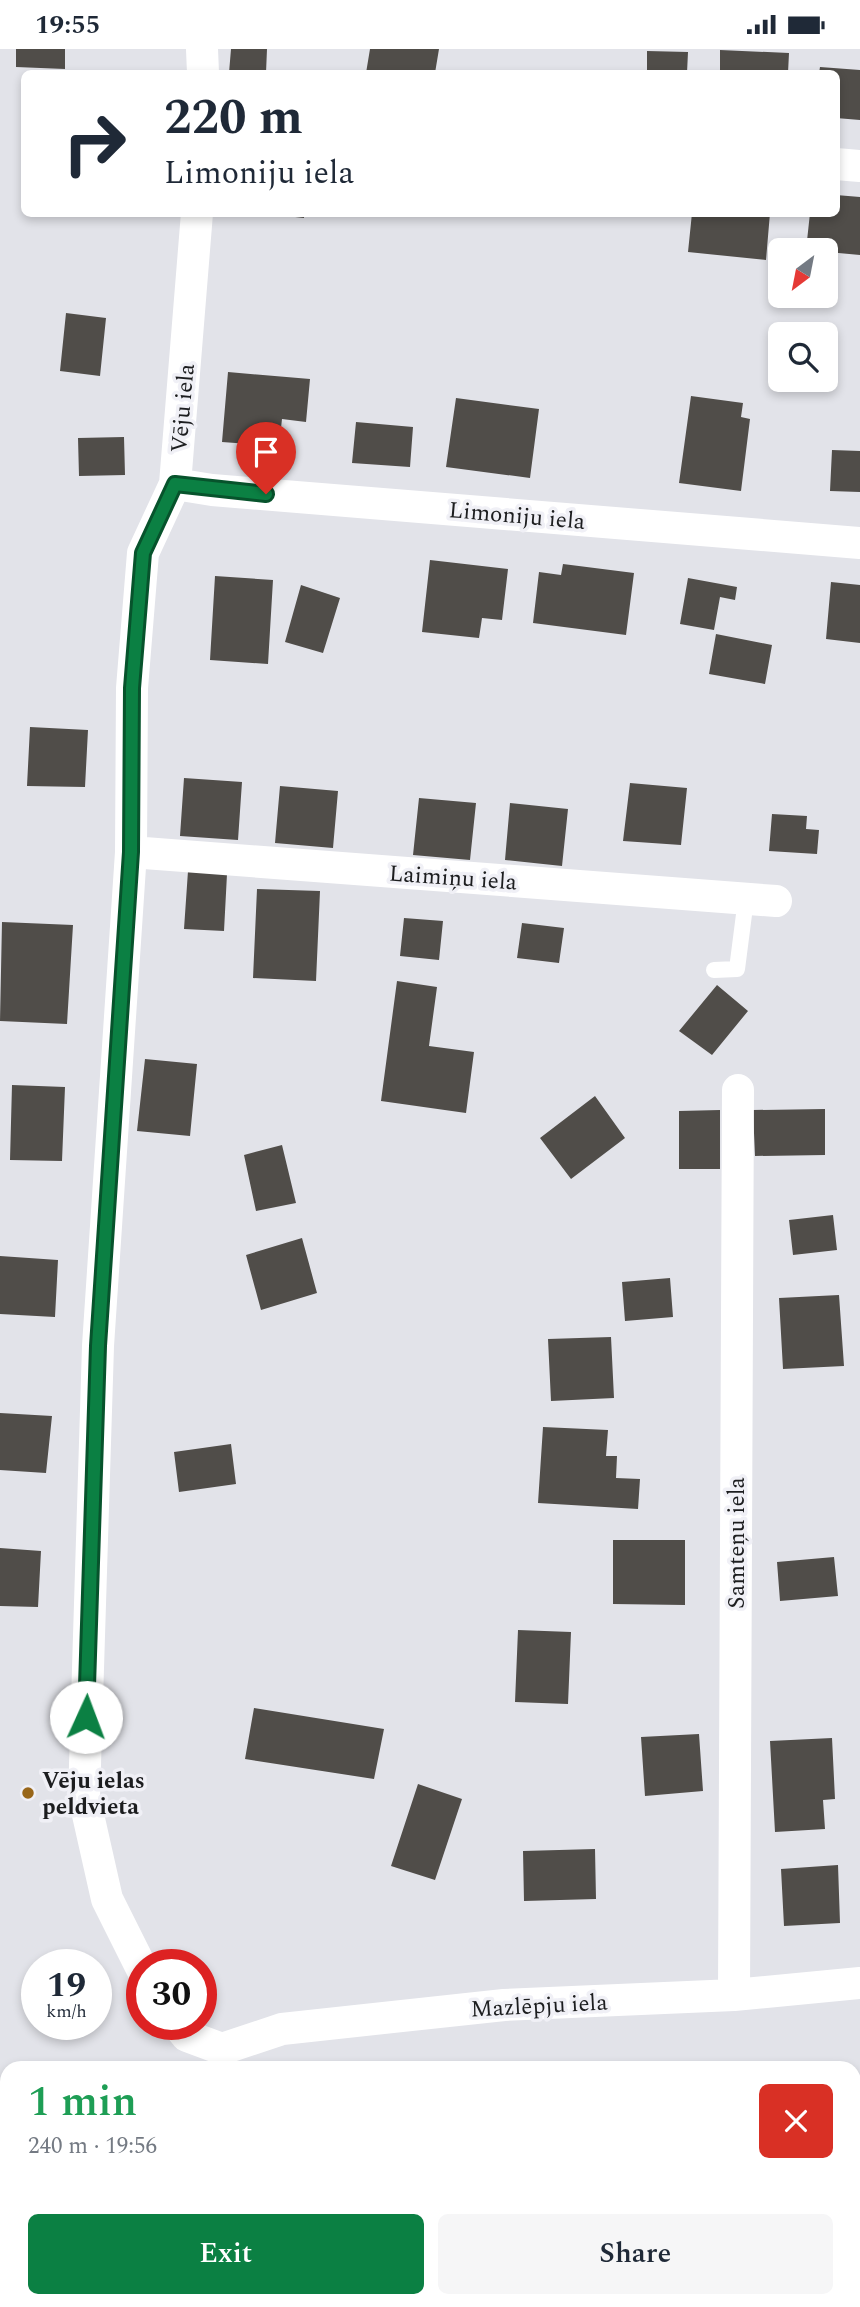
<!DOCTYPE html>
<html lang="en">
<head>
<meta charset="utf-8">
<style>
	body { margin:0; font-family:Spectral,serif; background:#f6f6f7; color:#1f2937; height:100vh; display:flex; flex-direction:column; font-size:26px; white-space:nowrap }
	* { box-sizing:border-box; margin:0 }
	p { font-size:23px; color:#747a83 }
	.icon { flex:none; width:38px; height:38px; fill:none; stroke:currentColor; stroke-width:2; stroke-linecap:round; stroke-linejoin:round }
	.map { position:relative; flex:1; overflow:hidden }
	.drawer { position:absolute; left:0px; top:2012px; width:861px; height:247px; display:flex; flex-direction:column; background:#fff; border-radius:21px 21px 0 0; box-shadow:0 4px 10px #0003 }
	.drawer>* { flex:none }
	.banner { position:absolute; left:21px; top:21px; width:819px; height:147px; border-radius:10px; box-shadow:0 4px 10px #0003; background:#fff; color:#1f2937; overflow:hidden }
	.needle { width:46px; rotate:212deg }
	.tools { position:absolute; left:768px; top:189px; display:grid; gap:14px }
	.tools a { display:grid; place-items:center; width:70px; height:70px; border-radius:10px; background:#fff; box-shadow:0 4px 10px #0003; font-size:35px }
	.speed { position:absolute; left:21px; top:1900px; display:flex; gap:14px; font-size:35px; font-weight:700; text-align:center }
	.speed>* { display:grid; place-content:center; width:91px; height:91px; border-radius:50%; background:#fff; box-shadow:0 4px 10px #0003; line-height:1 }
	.speed small { font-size:18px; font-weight:400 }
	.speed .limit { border:10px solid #d22; background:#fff; color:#111 }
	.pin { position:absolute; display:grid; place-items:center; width:60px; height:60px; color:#fff; margin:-72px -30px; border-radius:50% 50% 50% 0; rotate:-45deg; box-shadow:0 0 7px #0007 }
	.pin .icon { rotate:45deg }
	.me { position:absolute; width:77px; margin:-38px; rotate:2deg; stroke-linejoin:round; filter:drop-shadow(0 0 5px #0008) }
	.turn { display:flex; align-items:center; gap:24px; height:147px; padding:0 28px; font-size:32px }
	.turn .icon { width:91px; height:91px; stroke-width:2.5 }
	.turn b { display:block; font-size:49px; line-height:60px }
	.round { display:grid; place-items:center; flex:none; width:74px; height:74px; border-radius:10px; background:#f6f6f7 }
	.headline { display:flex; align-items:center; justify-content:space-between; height:119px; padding:0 28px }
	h1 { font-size:42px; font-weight:600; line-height:52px; color:#1e9e55 }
	.primary-button { display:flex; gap:14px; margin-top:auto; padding:14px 28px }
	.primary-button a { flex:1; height:80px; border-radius:10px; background:#0b8043; color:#fff; font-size:28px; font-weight:600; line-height:80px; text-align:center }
	.primary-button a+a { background:#f6f6f7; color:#1f2937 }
	.status { display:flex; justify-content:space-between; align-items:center; height:49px; padding:0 35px; background:#fff; direction:ltr }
	.status svg { height:19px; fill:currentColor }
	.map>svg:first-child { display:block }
	.water { fill:#a2a5cb }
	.building { fill:#504d49 }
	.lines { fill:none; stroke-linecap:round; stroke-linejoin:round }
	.service { stroke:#fff; stroke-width:16 }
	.minor { stroke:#fff; stroke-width:32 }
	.route-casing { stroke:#07532c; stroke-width:18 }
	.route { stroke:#0b8043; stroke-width:12 }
	.poi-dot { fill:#986619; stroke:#f0f0f6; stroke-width:2.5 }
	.labels { text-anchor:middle; stroke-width:7; stroke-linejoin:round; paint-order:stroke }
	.street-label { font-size:23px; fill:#1c1d1f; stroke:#f0f0f6 }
	.poi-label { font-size:23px; font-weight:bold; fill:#1c1d1f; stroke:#f0f0f6; text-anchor:start }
</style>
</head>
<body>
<div class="status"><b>19:55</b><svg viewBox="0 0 49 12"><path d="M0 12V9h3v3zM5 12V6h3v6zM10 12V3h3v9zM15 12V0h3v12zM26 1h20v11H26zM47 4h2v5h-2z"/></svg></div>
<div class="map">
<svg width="860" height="2258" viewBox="0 0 860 2258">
	<rect width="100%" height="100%" fill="#e2e3e9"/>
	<path class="water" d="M 0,2040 L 7,2042 L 7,2252 L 203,2252 L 204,2258 L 0,2258 Z"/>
	<path class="building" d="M 16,0 L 65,0 L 65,20 L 16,18 Z
		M 231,0 L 267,0 L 266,24 L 229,24 Z
		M 370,0 L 439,0 L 435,24 L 366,24 Z
		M 720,1 L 789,4 L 788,24 L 720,24 Z
		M 647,2 L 688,3 L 687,24 L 647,24 Z
		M 820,18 L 860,21 L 860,71 L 836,69 L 836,24 L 819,24 Z
		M 836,146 L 860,148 L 860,206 L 806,201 L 810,164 L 836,164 Z
		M 260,164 L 304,164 L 304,169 Z
		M 692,164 L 770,164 L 766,211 L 688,203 Z
		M 66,264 L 106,269 L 100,327 L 60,322 Z
		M 228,323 L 310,330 L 306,373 L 282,370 L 279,397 L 222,393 Z
		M 691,347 L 743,354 L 741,368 L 750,370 L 741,442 L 679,434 Z
		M 456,349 L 539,360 L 530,429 L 446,418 Z
		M 356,373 L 413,378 L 410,418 L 352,414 Z
		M 124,388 L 125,426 L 79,427 L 78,389 Z
		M 832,401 L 860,402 L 860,443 L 830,442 Z
		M 430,511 L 508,520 L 502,571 L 482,569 L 479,589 L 422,583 Z
		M 563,515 L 634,524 L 626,586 L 533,574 L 539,523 L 561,526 Z
		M 215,527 L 273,531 L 268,615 L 210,611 Z
		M 688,529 L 737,538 L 735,551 L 720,548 L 714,581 L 680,575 Z
		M 831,533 L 860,536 L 860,594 L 826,590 Z
		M 301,536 L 340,549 L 323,604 L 285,593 Z
		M 716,585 L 772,596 L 765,635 L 709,625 Z
		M 30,678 L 88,681 L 85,738 L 27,737 Z
		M 184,729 L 242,733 L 238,791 L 180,787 Z
		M 630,734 L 687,739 L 681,796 L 623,792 Z
		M 280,737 L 338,742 L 333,799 L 275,794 Z
		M 419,749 L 476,754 L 470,811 L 413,806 Z
		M 510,754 L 568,760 L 562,817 L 505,811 Z
		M 772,765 L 807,767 L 806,780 L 819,781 L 817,805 L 769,802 Z
		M 188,822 L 227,825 L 224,882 L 184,880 Z
		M 257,840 L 320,842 L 316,932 L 253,929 Z
		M 404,869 L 443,872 L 439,911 L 400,907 Z
		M 2,873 L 73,876 L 67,975 L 0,972 Z
		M 522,874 L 564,879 L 559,914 L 517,909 Z
		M 397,932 L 437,938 L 429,997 L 474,1003 L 466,1064 L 381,1052 Z
		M 717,936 L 748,962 L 712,1006 L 679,982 Z
		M 145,1010 L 197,1015 L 190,1087 L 137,1082 Z
		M 12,1036 L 65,1038 L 62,1112 L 10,1111 Z
		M 595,1047 L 625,1089 L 571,1130 L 540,1089 Z
		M 825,1060 L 825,1106 L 755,1107 L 753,1061 Z
		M 720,1061 L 720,1120 L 679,1120 L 679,1062 Z
		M 282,1096 L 296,1154 L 256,1162 L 244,1106 Z
		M 833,1166 L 837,1201 L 793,1206 L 789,1171 Z
		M 302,1189 L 317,1244 L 261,1261 L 246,1206 Z
		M 0,1207 L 58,1211 L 55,1268 L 0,1265 Z
		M 670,1229 L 673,1268 L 625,1272 L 622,1233 Z
		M 839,1246 L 844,1317 L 783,1320 L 779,1249 Z
		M 611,1288 L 614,1349 L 551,1352 L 548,1290 Z
		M 0,1364 L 52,1367 L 46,1424 L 0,1421 Z
		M 543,1378 L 608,1381 L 606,1407 L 617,1407 L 616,1429 L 640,1430 L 638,1460 L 538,1454 Z
		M 231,1395 L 236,1435 L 179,1443 L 174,1403 Z
		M 613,1491 L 685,1491 L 685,1556 L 613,1555 Z
		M 0,1499 L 41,1502 L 38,1558 L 0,1557 Z
		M 834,1508 L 838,1547 L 780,1552 L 777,1513 Z
		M 518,1581 L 571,1583 L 568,1655 L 515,1653 Z
		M 254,1659 L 384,1680 L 374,1730 L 245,1710 Z
		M 699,1685 L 703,1742 L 645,1747 L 641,1688 Z
		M 832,1689 L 835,1750 L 823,1751 L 825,1780 L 775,1783 L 770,1692 Z
		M 418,1735 L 462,1750 L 435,1831 L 391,1817 Z
		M 595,1800 L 596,1850 L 524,1852 L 523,1802 Z
		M 838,1816 L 840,1874 L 784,1877 L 781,1820 Z
		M 854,2042 L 860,2042 L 860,2129 L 854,2129 Z"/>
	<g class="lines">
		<path class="service" d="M 714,921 L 737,920 L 746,850"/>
		<path class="minor" d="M 202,0 L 203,24
			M 836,115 L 860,117
			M 175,435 L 212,441 L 860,494
			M 131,803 L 776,852
			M 142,1920 L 107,1850 L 84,1748 L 98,1297 L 131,803 L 132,639 L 143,504 L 175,435 L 197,164
			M 734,1946 L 738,1041
			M 178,1976 L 187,1987 L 222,2000
			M 222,2000 L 282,1980 L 504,1956 L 734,1946 L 860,1934
			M 250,2252 L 252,2258"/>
	</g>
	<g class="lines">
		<defs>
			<path id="route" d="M 86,1668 L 98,1297 L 131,803 L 132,639 L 143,504 L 175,435 L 266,445"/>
		</defs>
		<use href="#route" class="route-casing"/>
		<use href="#route" class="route"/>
	</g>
	<circle class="poi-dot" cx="28" cy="1744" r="7"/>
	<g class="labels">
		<g class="street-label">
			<text transform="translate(182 359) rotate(-85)" y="8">Vēju iela</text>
			<text transform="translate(517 466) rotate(5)" y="8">Limoniju iela</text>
			<text transform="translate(453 828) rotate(4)" y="8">Laimiņu iela</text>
			<text transform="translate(736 1494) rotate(-90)" y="8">Samteņu iela</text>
			<text transform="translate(539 1956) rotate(-3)" y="8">Mazlēpju iela</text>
		</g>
		<g class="poi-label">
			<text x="42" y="1739">Vēju ielas<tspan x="42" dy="26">peldvieta</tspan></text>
		</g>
	</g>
</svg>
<div class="tools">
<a><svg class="needle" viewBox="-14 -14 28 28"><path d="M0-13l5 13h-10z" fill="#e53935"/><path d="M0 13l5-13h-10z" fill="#747a83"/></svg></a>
<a><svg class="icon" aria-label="search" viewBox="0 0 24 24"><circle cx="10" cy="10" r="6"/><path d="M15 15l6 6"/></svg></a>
</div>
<div class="speed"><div>19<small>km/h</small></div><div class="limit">30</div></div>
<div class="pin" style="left:266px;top:445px;background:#d93025"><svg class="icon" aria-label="arrive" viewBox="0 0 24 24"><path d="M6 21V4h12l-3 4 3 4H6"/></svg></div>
<svg class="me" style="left:86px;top:1668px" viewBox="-20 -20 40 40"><circle r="19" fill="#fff"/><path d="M0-13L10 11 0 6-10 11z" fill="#0b8043"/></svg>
<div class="banner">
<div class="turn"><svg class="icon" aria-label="right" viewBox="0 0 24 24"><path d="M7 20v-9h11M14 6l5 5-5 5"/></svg><div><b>220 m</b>Limoniju iela</div></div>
</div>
<section class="drawer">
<div class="headline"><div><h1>1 min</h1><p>240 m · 19:56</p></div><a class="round" style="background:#d93025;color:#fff"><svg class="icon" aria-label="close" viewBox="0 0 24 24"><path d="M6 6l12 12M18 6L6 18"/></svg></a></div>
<div class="primary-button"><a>Exit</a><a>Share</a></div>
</section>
</div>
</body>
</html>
